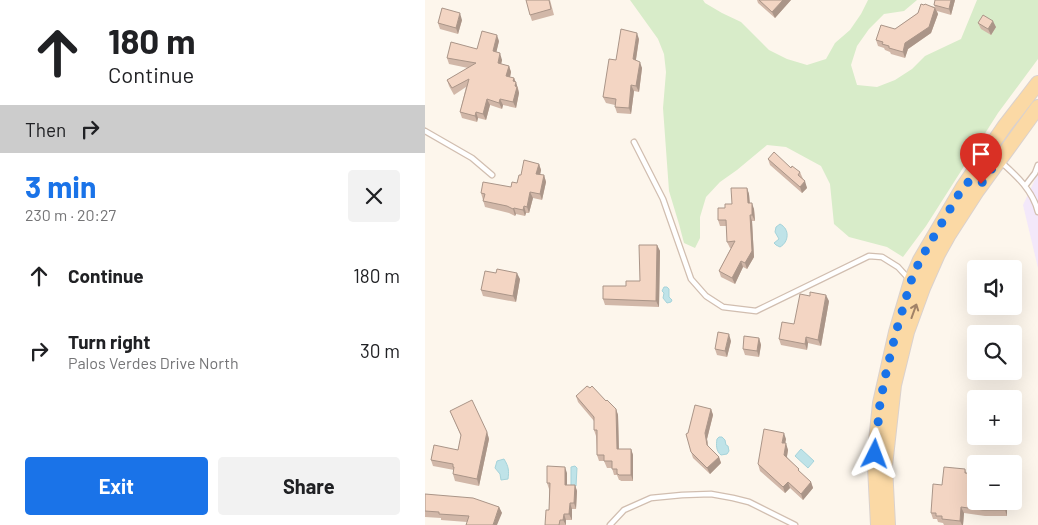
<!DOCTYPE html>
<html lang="en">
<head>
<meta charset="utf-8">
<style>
	body { margin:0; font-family:Barlow,sans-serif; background:#f2f2f2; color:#202124; height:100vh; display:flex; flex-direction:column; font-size:19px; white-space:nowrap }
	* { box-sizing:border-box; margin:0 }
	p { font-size:16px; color:#757577 }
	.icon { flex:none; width:28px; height:28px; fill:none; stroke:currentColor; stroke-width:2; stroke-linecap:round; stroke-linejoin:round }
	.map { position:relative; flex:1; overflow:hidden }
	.drawer { display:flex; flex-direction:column; background:#fff; width:425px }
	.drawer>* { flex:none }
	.hud { background:#fff; color:#202124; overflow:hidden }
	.tools { position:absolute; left:542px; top:260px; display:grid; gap:10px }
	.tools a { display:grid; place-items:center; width:55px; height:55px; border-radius:5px; background:#fff; box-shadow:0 5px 20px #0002; font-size:25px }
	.pin { position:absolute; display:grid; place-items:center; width:42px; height:42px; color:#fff; margin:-51px -21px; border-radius:50% 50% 50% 0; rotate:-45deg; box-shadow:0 0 5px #0007 }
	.pin .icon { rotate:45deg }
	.me { position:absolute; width:55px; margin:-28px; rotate:3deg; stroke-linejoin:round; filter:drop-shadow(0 0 4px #0008) }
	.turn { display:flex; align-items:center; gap:18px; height:105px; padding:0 25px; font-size:22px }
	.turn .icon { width:65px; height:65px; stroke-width:2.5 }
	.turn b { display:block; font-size:35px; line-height:42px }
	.then { display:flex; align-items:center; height:48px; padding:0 25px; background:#0003; gap:10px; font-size:19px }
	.round { display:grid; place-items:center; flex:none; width:52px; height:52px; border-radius:5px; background:#f2f2f2 }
	.head { display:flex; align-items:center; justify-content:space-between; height:85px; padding:0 25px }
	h1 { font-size:30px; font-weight:700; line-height:38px; color:#1a73e8 }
	.primary-button { display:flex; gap:10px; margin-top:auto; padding:10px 25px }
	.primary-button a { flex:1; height:58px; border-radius:5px; background:#1a73e8; color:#fff; font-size:20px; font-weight:700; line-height:58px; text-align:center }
	.primary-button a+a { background:#f2f2f2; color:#202124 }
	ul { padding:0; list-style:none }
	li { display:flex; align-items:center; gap:15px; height:75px; padding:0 25px }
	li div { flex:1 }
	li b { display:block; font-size:19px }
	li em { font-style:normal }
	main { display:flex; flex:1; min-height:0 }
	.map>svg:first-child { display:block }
	.education { fill:#f3e8fa }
	.green { fill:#d8ecc9 }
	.water { fill:#bfe3e8; stroke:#a5d3da }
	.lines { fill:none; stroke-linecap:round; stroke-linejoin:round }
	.service-casing { stroke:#d1beb0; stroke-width:7 }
	.primary-casing { stroke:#dad1cd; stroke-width:16 }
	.service { stroke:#fff; stroke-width:4.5 }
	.primary { stroke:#fbd9a5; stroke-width:14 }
	.wall { fill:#d1b7a8 }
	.shaded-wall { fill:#aa9588 }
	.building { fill:#f3d5c3; stroke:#aa9588 }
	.oneway { stroke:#a18267 }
	.route { stroke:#1a73e8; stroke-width:9; stroke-dasharray:0 16.2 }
</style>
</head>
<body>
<main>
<section class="drawer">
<div class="hud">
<div class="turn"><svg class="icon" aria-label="ahead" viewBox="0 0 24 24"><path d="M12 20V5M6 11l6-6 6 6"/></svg><div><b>180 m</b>Continue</div></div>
<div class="then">Then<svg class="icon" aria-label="right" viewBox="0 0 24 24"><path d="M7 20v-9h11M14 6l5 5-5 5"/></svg></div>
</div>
<div class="head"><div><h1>3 min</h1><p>230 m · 20:27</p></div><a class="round"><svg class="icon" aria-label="close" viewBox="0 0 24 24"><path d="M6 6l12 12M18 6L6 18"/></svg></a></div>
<ul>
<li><svg class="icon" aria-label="ahead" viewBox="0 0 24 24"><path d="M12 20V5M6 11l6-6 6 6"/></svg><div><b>Continue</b></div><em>180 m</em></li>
<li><svg class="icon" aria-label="right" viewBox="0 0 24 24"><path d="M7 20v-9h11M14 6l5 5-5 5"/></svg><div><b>Turn right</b><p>Palos Verdes Drive North</p></div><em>30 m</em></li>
</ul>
<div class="primary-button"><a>Exit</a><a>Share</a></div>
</section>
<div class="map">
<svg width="613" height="525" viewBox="0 0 613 525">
	<rect width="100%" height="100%" fill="#fdf6ec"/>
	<path class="education" d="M 613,173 L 613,268 L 598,205 Z"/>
	<path class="green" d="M 205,0 L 278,0 L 280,3 L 297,13 L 316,22 L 344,50 L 362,59 L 382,65 L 401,59 L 410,43 L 425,30 L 436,14 L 443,0 L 492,0 L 479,11 L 459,14 L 444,29 L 432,46 L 426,65 L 432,85 L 452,87 L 470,80 L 487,69 L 500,56 L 536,39 L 552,0 L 613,0 L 613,59 L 573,113 L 501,226 L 478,257 L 462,247 L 424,237 L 409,224 L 405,184 L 396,166 L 361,147 L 342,145 L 312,170 L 295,182 L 281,197 L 275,217 L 275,238 L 270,248 L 259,243 L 254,224 L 244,191 L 238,108 L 241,72 L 239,54 L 233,39 Z"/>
	<path class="water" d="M 355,224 C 365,229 364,242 355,247 L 351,245 L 349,243 L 354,239 L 350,232 L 351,227 Z
		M 239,287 L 242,287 L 244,289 L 244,297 L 247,300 L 246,302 L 242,303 L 238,298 L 239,293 L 237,291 Z
		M 294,437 L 297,437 L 300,440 L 301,445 L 303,446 L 304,451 L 302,454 L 296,455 C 291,451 291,445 292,439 Z
		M 376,449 L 389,461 L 383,468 L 370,456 Z
		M 79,459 C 84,467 84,471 83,479 L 76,480 L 75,474 L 70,468 L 72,461 Z
		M 150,466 L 152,468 L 151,486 L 146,486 L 146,467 Z"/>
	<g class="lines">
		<defs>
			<path id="service" d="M 0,131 L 47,158 L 67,175
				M 209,142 L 238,199 L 266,279 L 281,296 L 298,307 L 331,311 L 444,256 L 457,257 L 473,267 L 484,279
				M 576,162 C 592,176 608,191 613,212
				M 600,186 L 610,173 L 613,165
				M 185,525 L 199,510 L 226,498 L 257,495 L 286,494 L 308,498 L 324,502 L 370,525"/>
			<path id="primary" d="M 453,525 L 450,467 L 451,441 L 455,403 L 471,332 L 486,281 L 495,260 L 538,187 L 579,127 L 613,83
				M 463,525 L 460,466 L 469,385 L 482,332 L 498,288 L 513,254 L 523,236 L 552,191 L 613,107"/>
		</defs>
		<use href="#service" class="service-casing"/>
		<use href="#primary" class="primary-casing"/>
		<use href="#service" class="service"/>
		<use href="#primary" class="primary"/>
	</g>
	<path class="wall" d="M 125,0 L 129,15 L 107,21 L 105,15 Z
		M 332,0 L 366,0 L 350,18 L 333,3 Z
		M 530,0 L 526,15 L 512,11 L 513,14 L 506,33 L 483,49 L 480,58 L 466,54 L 465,52 L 460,50 L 459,48 L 453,46 L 451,40 L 470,29 L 493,13 L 499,5 L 510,7 L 509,5 Z
		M 37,20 L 33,34 L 15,29 L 13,23 Z
		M 553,23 L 571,27 L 566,35 L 556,29 Z
		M 214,39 L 211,60 L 217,68 L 214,92 L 209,91 L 206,114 L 192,113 L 190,107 L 190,105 L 181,103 L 178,97 L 191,60 Z
		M 74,41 L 71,52 L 77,60 L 76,64 L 84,66 L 86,72 L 85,77 L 89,78 L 93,88 L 94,93 L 91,108 L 78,105 L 77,109 L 65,105 L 61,120 L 53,118 L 52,122 L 37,118 L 35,112 L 41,87 L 29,95 L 24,86 L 22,80 L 43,68 L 24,64 L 22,58 L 52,49 Z
		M 343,159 L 375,172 L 382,188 L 377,193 L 345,165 Z
		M 114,164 L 116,170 L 115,175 L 119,175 L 121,182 L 117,200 L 108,198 L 104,213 L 101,213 L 100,216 L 91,214 L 90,216 L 84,213 L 60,207 L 56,193 L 86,187 L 92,183 L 96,175 Z
		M 322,188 L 324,194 L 325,203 L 329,209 L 330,221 L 327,221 L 329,257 L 322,269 L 318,267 L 310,284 L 296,277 L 294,271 L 306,248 L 305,248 L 302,242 L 302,226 L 295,226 L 293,220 L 300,208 L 307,204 Z
		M 232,245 L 235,251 L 234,307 L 180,305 L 178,299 L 201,286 L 215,281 Z
		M 71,273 L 95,279 L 91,302 L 58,296 L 56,290 Z
		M 404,301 L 396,346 L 383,343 L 382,350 L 356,345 L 354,339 L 369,324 Z
		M 334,338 L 336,345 L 334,357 L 320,355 L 318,349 Z
		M 306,341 L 302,357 L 292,355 L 290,349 Z
		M 165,388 L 191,409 L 193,415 L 194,449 L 206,449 L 208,455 L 208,481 L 196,481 L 195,480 L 194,480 L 192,475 L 189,475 L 187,468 L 182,468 L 179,461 L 174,461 L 172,455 L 171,436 L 169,430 L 169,421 L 153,402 L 151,396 Z
		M 286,409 L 288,415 L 282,439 L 283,446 L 294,457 L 296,463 L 285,474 L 268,458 L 266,452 L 263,433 Z
		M 25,411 L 62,432 L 64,439 L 54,486 L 30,481 L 28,474 L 29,470 L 8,466 L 6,460 L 33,450 L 36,436 Z
		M 361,439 L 360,443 L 363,450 L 362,457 L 375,472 L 386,482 L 388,488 L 378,500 L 365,488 L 360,493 L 335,471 L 333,464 Z
		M 540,469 L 551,501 L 582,501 L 582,516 L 560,516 L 539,513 L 538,525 L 519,525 L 518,523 L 513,522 L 512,519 L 508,519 L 506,513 L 517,485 Z
		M 142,473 L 142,485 L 150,485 L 152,491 L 151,509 L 147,509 L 147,520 L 141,520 L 141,525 L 120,525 L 124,510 L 124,489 L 122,483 Z
		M 0,494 L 74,507 L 77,513 L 42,522 L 16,520 L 16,518 L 0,517 Z"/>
	<path class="shaded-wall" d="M 358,0 L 366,0 L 350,18 L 347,12 Z
		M 526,0 L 530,0 L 526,15 L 524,9 Z
		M 510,8 L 513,14 L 506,33 L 483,49 L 480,58 L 478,52 L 480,43 Z
		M 35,13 L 37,20 L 33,34 L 31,28 Z
		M 568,21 L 571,27 L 566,35 L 563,29 Z
		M 212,33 L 214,39 L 210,65 L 208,59 Z
		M 72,35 L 74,41 L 70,58 L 68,51 Z
		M 75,53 L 77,60 L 75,69 L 73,63 Z
		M 215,62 L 217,68 L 214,92 L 211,86 Z
		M 84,66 L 86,72 L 84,82 L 81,76 Z
		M 89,78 L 91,83 L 91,82 L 94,93 L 91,108 L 88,102 L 88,81 Z
		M 206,85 L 209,91 L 206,114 L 204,108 Z
		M 62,99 L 65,105 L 61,120 L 58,114 Z
		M 75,99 L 78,105 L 77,109 L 74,103 Z
		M 51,112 L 53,118 L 52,122 L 50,116 Z
		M 114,164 L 116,170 L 114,180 L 111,174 Z
		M 119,175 L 121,182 L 117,200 L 115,194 Z
		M 380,181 L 382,188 L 377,193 L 375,187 Z
		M 322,188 L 324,194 L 325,209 L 323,203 Z
		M 105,192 L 108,198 L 104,213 L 102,207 Z
		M 327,203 L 329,209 L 330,221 L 327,215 Z
		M 99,206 L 101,213 L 100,216 L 98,210 Z
		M 89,208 L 91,214 L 90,216 L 88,209 Z
		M 325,215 L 327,221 L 329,257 L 322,269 L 320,263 Z
		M 232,245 L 235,251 L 234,307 L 231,301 Z
		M 316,261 L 318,267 L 310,284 L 307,278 Z
		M 92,273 L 95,279 L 91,302 L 88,296 Z
		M 401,295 L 404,301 L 396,346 L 393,340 Z
		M 304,334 L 306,341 L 302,357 L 300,351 Z
		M 381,337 L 383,343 L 382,350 L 380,344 Z
		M 334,338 L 336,345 L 334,357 L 332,351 Z
		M 191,409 L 193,415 L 194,455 L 192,449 Z
		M 286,409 L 288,415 L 282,439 L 284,451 L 280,433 Z
		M 62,432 L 64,439 L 54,486 L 52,479 Z
		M 359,433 L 361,439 L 359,449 L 357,443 Z
		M 361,443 L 363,450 L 361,461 L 359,455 Z
		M 206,449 L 208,455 L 208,481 L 206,475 Z
		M 294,457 L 296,463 L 285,474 L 282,468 Z
		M 140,467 L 142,473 L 142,491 L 140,485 Z
		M 363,482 L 365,488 L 360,493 L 358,487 Z
		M 386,482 L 388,488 L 378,500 L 376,494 Z
		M 150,485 L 152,491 L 151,509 L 149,503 Z
		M 580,501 L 582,501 L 582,516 L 580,510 Z
		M 145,503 L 147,509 L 147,520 L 144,514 Z
		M 74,507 L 77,513 L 72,525 L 68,525 Z
		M 536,507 L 539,513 L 538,525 L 537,525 L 535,521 Z
		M 139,514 L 141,520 L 141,525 L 138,520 Z"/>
	<path class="building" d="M 101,0 L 124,0 L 126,9 L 105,15 Z
		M 334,0 L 358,0 L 347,12 Z
		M 510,0 L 526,0 L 524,9 L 509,5 Z
		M 496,4 L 499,5 L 500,4 L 510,8 L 504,27 L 480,43 L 478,52 L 464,48 L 464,46 L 457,44 L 458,42 L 451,40 L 456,25 L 470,29 L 493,13 Z
		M 17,8 L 35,13 L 31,28 L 13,23 Z
		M 558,15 L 568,21 L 563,29 L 553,23 Z
		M 196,29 L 212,33 L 208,59 L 215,62 L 211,86 L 206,85 L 204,108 L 190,107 L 191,99 L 178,97 L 184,59 L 191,60 Z
		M 57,31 L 72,35 L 68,51 L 75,53 L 73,63 L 84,66 L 81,76 L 89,78 L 88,81 L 91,82 L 90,86 L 92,87 L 88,102 L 75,99 L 74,103 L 62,99 L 58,114 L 51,112 L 50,116 L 35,112 L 44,79 L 27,88 L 22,80 L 51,63 L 22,58 L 26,42 L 52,49 Z
		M 349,152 L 366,168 L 367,166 L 375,172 L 373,175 L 380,181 L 375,187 L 343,159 Z
		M 99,160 L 114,164 L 111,174 L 119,175 L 115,194 L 105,192 L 102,207 L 99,206 L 98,210 L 89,208 L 88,209 L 82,206 L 58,201 L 60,194 L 56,193 L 58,182 L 86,187 L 87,182 L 92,183 L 94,175 L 96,175 Z
		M 306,188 L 322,188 L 323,203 L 327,203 L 327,215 L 325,215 L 327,251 L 320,263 L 316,261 L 307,278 L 294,271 L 310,241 L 302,242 L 301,220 L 293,220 L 293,208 L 300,208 L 300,204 L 307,204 Z
		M 214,245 L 232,245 L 231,301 L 178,299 L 178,286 L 201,286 L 201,281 L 215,281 Z
		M 72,269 L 92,273 L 88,296 L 56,290 L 60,271 L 71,273 Z
		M 385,292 L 401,295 L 393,340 L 381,337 L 380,344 L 354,339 L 357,322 L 369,324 L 375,294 L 385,296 Z
		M 293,332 L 304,334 L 300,351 L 290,349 Z
		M 319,336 L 334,338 L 332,351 L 318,349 Z
		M 162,386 L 165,388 L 167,386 L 181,401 L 182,400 L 191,409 L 192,449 L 206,449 L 206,475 L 194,475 L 193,474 L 192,474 L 192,469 L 187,469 L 187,461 L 179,461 L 179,455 L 172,455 L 172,430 L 169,430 L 169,417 L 151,396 Z
		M 47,400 L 62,432 L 52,479 L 28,474 L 29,467 L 28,467 L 28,464 L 6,460 L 9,445 L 33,450 L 36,435 L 25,411 Z
		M 270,405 L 286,409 L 280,433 L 282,445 L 294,457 L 282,468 L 266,452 L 261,434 L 263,433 Z
		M 339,429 L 359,433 L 357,443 L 361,443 L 359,455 L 374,469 L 373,470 L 386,482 L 376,494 L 363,482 L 358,487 L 333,464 Z
		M 122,466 L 140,467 L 140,485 L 150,485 L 149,503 L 145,503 L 144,514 L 139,514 L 138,520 L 135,520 L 134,525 L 120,525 L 121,510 L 124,510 L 125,483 L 122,483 Z
		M 519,467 L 540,469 L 540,473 L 551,474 L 551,501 L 580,501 L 580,510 L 558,510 L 536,507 L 535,521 L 517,519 L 517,516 L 511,516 L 511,513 L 506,513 L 508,484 L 517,485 Z
		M 0,494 L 48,498 L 74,507 L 68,525 L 41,525 L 44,516 L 14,514 L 14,512 L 0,511 Z"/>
	<defs><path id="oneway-shaft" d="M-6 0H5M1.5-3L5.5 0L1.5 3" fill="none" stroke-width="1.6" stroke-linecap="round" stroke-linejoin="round" transform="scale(1.25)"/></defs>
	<use class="oneway" href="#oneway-shaft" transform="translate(489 311) rotate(-70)"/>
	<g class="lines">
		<path class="route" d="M 450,454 L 455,403 L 461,373 L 471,332 L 486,281 L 495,260 L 538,187 L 552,174 L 573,160 L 556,184"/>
	</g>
</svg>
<div class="tools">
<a><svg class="icon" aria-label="sound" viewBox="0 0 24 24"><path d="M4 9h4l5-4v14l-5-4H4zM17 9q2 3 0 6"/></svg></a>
<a><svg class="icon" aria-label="search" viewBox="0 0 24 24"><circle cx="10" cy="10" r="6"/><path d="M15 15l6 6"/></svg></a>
<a>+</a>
<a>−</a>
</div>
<div class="pin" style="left:556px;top:184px;background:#d93025"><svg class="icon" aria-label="arrive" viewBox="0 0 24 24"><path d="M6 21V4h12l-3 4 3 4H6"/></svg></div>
<svg class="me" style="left:450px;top:454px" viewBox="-20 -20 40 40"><path d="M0-17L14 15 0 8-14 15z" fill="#1a73e8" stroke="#fff" stroke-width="4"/></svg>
</div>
</main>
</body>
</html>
